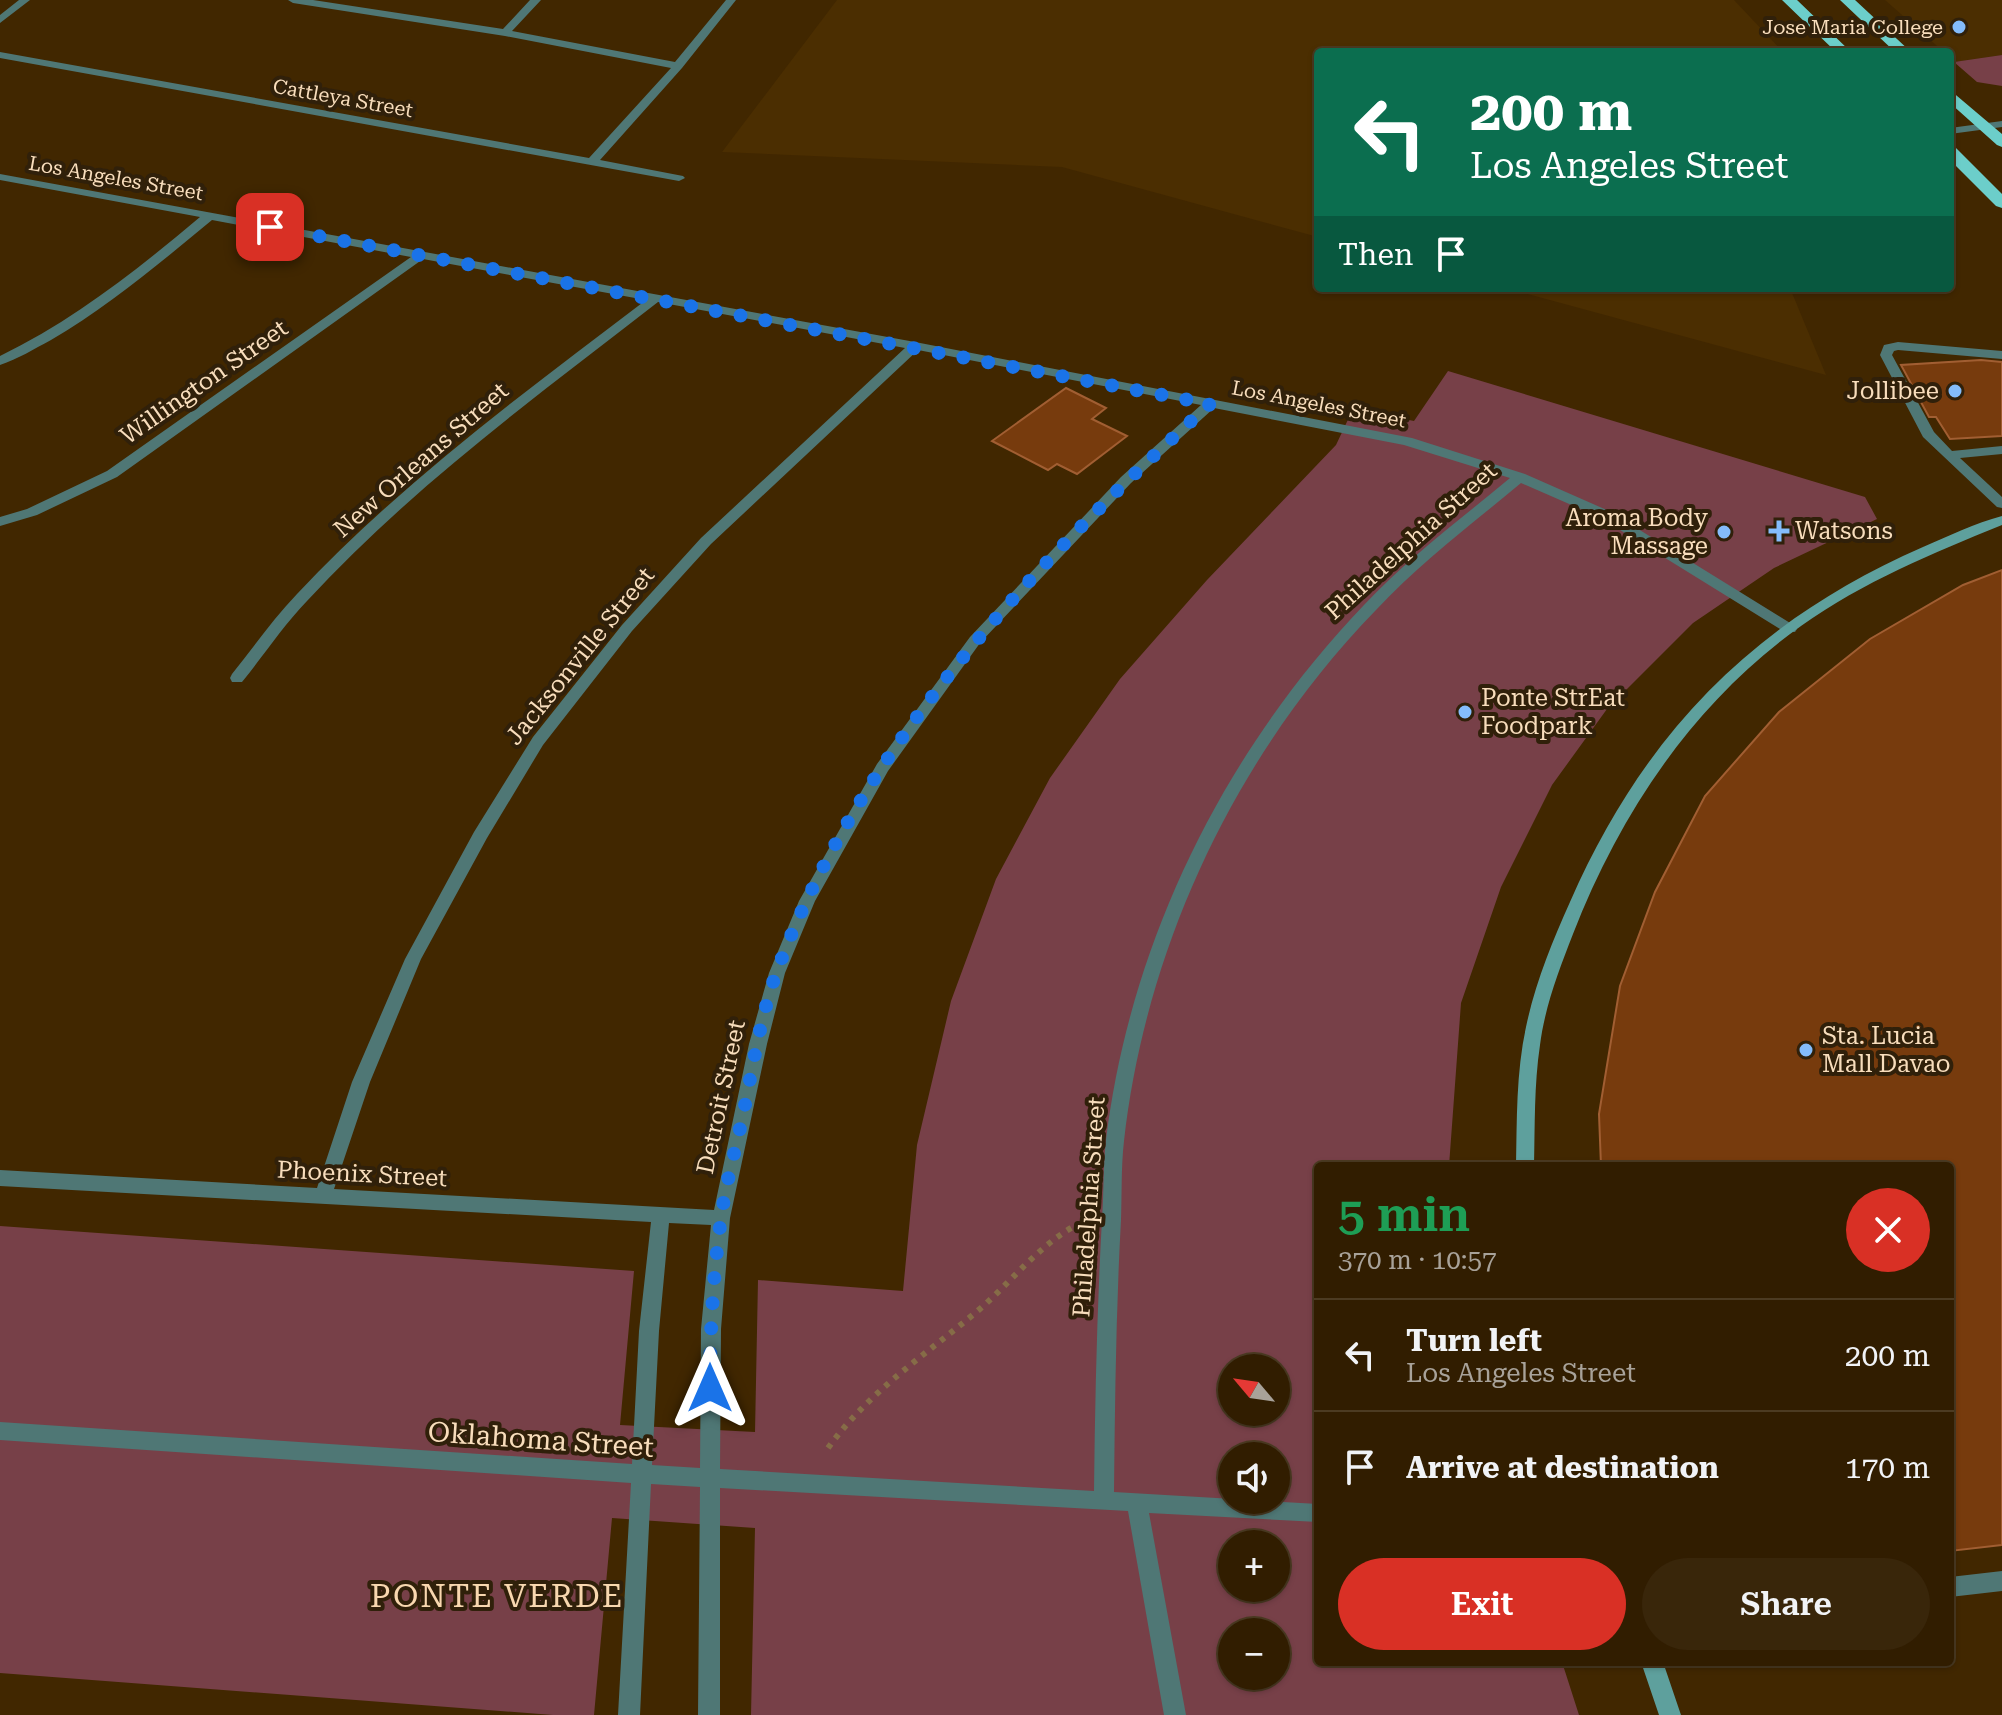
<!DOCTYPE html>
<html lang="en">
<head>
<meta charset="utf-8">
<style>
	body { margin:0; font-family:"Roboto Serif",serif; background:#39260a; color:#f1f3f6; height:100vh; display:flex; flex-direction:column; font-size:30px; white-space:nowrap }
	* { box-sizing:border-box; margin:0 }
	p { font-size:26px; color:#a8a299 }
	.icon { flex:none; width:44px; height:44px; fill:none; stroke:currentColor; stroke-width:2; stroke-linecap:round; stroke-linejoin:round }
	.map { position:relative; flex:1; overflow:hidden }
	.side { position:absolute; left:1314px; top:1162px; width:640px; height:504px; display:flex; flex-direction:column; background:#311d00; border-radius:8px; box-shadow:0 2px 6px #0004,0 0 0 2px #4c3b22 }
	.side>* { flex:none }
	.hud { position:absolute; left:1314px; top:48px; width:640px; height:244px; border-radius:8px; box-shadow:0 2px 6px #0004,0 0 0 2px #4c3b22; background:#0b6e4f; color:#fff; overflow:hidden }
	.needle { width:52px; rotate:299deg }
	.fabs { position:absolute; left:1218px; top:1354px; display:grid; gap:16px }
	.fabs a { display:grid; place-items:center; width:72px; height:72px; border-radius:50%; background:#311d00; box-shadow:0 2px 6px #0004,0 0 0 2px #4c3b22; font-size:40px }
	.pin { position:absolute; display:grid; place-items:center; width:68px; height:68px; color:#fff; margin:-34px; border-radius:16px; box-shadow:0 4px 12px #0006 }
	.me { position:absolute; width:88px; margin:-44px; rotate:0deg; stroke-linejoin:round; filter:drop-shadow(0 0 6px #0008) }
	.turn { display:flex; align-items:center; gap:28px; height:168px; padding:0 24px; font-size:36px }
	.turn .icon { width:104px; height:104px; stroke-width:2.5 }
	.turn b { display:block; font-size:56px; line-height:68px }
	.then { display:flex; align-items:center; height:76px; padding:0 24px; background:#0003; gap:16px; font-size:30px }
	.round { display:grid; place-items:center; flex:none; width:84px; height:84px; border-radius:42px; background:#39260a }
	.summary { display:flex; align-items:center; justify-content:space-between; height:136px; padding:0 24px }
	h1 { font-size:48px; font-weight:600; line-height:60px; color:#1e9e55 }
	.cta { display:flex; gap:16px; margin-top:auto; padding:16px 24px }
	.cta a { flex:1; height:92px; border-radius:48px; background:#d93025; color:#fff; font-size:32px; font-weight:600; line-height:92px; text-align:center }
	.cta a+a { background:#39260a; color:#f1f3f6 }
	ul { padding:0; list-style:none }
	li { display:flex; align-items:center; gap:24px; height:112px; padding:0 24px; border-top:2px solid #4c3b22 }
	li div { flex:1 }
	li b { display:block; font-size:30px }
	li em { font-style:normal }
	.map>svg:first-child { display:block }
	.built { fill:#4b2e01 }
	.green { fill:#774048; fill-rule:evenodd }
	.building { fill:#773b0d; stroke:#a15e32; stroke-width:2 }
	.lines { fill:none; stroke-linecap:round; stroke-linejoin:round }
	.path { stroke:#866c47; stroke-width:6; stroke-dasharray:5 7; stroke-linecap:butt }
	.service { fill:#4f7775; fill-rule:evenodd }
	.minor { fill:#4f7775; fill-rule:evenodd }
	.tertiary { fill:#4f7775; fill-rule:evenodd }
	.secondary { fill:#5ea09d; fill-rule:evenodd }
	.trunk { fill:#6cceca; fill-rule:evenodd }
	.route { stroke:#1a73e8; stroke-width:14; stroke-dasharray:0 25.2 }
	.poi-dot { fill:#84bcfb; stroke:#30200a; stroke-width:3 }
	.labels { text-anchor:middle; stroke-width:8; stroke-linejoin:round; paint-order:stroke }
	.far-poi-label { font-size:20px; fill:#f8ddbc; stroke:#30200a; text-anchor:end }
	.far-street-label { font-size:20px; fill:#f8ddbc; stroke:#30200a }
	.street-label { font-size:24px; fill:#f8ddbc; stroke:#30200a }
	.poi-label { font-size:24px; fill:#f8ddbc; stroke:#30200a; text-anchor:start }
	.near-street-label { font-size:28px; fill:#f8ddbc; stroke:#30200a }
	.near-neighbourhood-label { font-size:32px; letter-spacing:2px; fill:#f8d7af; stroke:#30200a }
</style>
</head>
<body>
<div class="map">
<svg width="2002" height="1715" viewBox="0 0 2002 1715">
	<rect width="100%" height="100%" fill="#412700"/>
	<path class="built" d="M 837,0 L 1734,0 L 1783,52 L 1318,52 L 1318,237 L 1062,167 L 722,152 Z
		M 1885,0 L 2002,0 L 2002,55 L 1954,62 L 1950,52 L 1944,52 Z
		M 1506,288 L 1790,288 L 1826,375 Z"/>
	<path class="green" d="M 2002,55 L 2002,86 L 1977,82 L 1954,62 Z
		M 1448,371 L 1865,497 L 1877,519 L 1774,568 L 1693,623 L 1607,709 L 1552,785 L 1501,887 L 1461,1003 L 1449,1166 L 1318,1166 L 1318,1662 L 1562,1662 L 1579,1715 L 751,1715 L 755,1528 L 612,1518 L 594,1715 L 553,1715 L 0,1673 L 0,1226 L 634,1271 L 620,1425 L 755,1432 L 758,1280 L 903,1291 L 917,1145 L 951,1001 L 996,879 L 1050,778 L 1120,679 L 1207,580 L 1336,445 L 1353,409 L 1414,421 ZM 1232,1368 L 1276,1368 L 1276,1412 L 1232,1412 ZM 1232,1456 L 1276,1456 L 1276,1500 L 1232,1500 ZM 1232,1544 L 1276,1544 L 1276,1588 L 1232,1588 ZM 1232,1632 L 1276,1632 L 1276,1676 L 1232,1676 Z"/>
	<path class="building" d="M 1981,360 L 2002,362 L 2002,436 L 1950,439 L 1936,417 L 1929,417 L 1901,365 Z
		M 1066,388 L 1106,408 L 1092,419 L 1127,436 L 1077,474 L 1057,464 L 1048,470 L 992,441 Z
		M 2002,570 L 2002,1545 L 1950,1551 L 1950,1166 L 1601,1166 L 1599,1114 L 1620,986 L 1655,892 L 1705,796 L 1779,712 L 1870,639 L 1963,585 Z"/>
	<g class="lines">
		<path class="path" d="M 828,1448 C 870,1390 927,1354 981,1308 C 1014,1279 1039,1245 1078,1224"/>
		<path class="service" d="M 1898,342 L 2002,351 L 2002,359 L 1898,350 L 1894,351 L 1892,355 L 1934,432 L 1952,451 L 2002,446 L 2002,454 L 1960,458 L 2002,497 L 2002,508 L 1997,507 L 1923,437 L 1880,355 L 1884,345 Z
			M 2002,1571 L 2002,1591 L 1950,1597 L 1950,1577 Z"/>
		<path class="minor" d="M 19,0 L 30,0 L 0,23 L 0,15 Z
			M 288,0 L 313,0 L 503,29 L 530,0 L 541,0 L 512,31 L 675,62 L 726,0 L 736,0 L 682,68 L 600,160 L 683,176 L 685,178 L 679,181 L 0,58 L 0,52 L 589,158 L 671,68 L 505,36 L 293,3 Z
			M 0,174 L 915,342 L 1412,438 L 1525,474 L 1609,511 L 1795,626 L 1797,629 L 1795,632 L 1785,632 L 1599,517 L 1521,483 C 1472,524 1420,563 1376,610 C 1238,752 1146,944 1124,1141 C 1121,1167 1122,1194 1121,1220 C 1116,1310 1115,1401 1114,1492 L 1318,1504 L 1318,1522 L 1149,1513 L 1186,1715 L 1164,1715 L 1128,1511 L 720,1488 L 720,1715 L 698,1715 L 700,1487 L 651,1484 L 640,1715 L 618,1715 L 631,1483 L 0,1440 L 0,1422 L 632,1464 L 639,1331 L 651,1222 L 0,1186 L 0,1170 L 317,1188 L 352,1082 L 405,959 L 474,832 L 533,737 L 622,625 L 701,538 L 905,348 L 658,302 C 537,396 411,488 307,601 C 283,626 264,655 242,682 L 232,682 L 230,678 L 232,674 C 253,648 273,619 297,594 C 401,483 525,392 646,300 L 423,259 L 117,477 L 37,515 L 0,526 L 0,517 L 27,509 L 107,471 L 411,257 L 212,220 C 160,263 109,306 51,340 C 34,349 18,359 0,365 L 0,356 C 74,320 137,270 200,217 L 0,180 ZM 918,350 L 1201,405 L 1121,477 L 970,637 L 877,764 L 799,901 L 769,973 L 749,1044 L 714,1210 L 334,1189 L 370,1082 L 421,959 L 487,838 L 543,745 L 632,631 L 711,544 ZM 1214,408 L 1404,445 L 1510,478 C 1461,519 1408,558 1364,605 C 1225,750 1130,941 1106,1140 C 1103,1166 1104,1193 1102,1219 C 1097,1309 1095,1400 1094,1491 L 720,1469 L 721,1329 L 730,1218 L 767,1044 L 785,973 L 815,901 L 888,771 L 980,643 L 1131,483 ZM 669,1223 L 711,1225 L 701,1329 L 700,1468 L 652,1465 L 659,1331 Z"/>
		<path class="tertiary" d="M 2002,121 L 2002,127 L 1950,134 L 1950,128 Z"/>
		<path class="secondary" d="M 2002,516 L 2002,525 C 1933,553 1863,582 1801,626 C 1694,702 1620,813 1573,934 C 1559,970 1545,1006 1540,1045 C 1534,1085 1535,1126 1534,1166 L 1516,1166 C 1517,1120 1516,1073 1526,1027 C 1535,984 1552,942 1570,902 C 1644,733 1754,621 1923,547 C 1949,536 1975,523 2002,516 Z
			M 1641,1662 L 1663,1662 L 1681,1715 L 1659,1715 Z"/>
		<path class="trunk" d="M 1782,0 L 1797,0 L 1851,52 L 1836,52 Z
			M 1840,0 L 1855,0 L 1911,52 L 1895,52 Z
			M 1950,90 L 2002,134 L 2002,147 L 1997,145 L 1950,103 Z
			M 1950,146 L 1956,148 L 2002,194 L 2002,208 L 1996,206 L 1950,160 Z"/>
	</g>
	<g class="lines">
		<path class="route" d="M 270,227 L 1210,404 C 1034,563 861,745 777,971 C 759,1020 752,1074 741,1124 C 734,1156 725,1187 721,1219 C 713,1275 710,1332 710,1388"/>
	</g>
	<g class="poi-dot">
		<circle cx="1959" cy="27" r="8"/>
		<circle cx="1955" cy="391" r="8"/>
		<path d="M1775 519h8v8h8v8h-8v8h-8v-8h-8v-8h8z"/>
		<circle cx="1724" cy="532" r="8"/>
		<circle cx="1465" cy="712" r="8"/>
		<circle cx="1806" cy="1050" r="8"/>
	</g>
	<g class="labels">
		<g class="far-poi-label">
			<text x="1943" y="34">Jose Maria College</text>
		</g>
		<g class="far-street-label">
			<text transform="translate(343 98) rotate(10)" y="7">Cattleya Street</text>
			<text transform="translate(116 178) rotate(10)" y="7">Los Angeles Street</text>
			<text transform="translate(1319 404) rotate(11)" y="7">Los Angeles Street</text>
		</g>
		<g class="street-label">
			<text transform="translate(204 382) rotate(-35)" y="8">Willington Street</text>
			<text transform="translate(421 460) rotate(-41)" y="8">New Orleans Street</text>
			<text transform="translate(1411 541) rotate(-42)" y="8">Philadelphia Street</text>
			<text transform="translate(580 656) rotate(-51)" y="8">Jacksonville Street</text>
			<text transform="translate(721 1097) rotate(-78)" y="8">Detroit Street</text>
			<text transform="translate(362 1174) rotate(3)" y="8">Phoenix Street</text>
			<text transform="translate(1089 1207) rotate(-86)" y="8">Philadelphia Street</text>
		</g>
		<g class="poi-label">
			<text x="1939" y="399" text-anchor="end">Jollibee</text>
			<text x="1708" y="526" text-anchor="end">Aroma Body<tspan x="1708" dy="28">Massage</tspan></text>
			<text x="1795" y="539">Watsons</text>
			<text x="1481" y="706">Ponte StrEat<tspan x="1481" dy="28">Foodpark</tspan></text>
			<text x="1822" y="1044">Sta. Lucia<tspan x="1822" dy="28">Mall Davao</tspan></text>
		</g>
		<g class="near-street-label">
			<text transform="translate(541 1439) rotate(4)" y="10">Oklahoma Street</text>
		</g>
		<g class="near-neighbourhood-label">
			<text x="497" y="1607">PONTE VERDE</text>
		</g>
	</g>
</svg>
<div class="fabs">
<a><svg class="needle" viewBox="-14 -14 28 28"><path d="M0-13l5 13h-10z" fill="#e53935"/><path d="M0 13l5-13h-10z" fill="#a8a299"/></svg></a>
<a><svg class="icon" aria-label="sound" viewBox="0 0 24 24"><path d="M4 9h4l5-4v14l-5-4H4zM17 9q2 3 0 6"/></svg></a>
<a>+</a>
<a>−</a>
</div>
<div class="pin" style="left:270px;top:227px;background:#d93025"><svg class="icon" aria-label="arrive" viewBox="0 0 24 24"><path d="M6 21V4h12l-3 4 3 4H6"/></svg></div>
<svg class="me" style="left:710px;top:1388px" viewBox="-20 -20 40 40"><path d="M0-17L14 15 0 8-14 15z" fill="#1a73e8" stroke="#fff" stroke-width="4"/></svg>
<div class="hud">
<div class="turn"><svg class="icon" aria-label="left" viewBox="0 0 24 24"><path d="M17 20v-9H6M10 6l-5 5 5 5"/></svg><div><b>200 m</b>Los Angeles Street</div></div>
<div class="then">Then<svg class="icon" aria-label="arrive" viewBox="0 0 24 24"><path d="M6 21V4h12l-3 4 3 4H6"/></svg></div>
</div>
<section class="side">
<div class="summary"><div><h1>5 min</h1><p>370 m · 10:57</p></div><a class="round" style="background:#d93025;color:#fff"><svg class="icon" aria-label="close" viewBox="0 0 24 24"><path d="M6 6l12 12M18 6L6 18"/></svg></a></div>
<ul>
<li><svg class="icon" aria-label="left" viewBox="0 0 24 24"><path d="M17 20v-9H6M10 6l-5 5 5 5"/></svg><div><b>Turn left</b><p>Los Angeles Street</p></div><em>200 m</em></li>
<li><svg class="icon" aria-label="arrive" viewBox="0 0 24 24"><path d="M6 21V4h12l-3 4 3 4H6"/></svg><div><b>Arrive at destination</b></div><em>170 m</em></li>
</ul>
<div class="cta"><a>Exit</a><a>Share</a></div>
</section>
</div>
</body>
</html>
